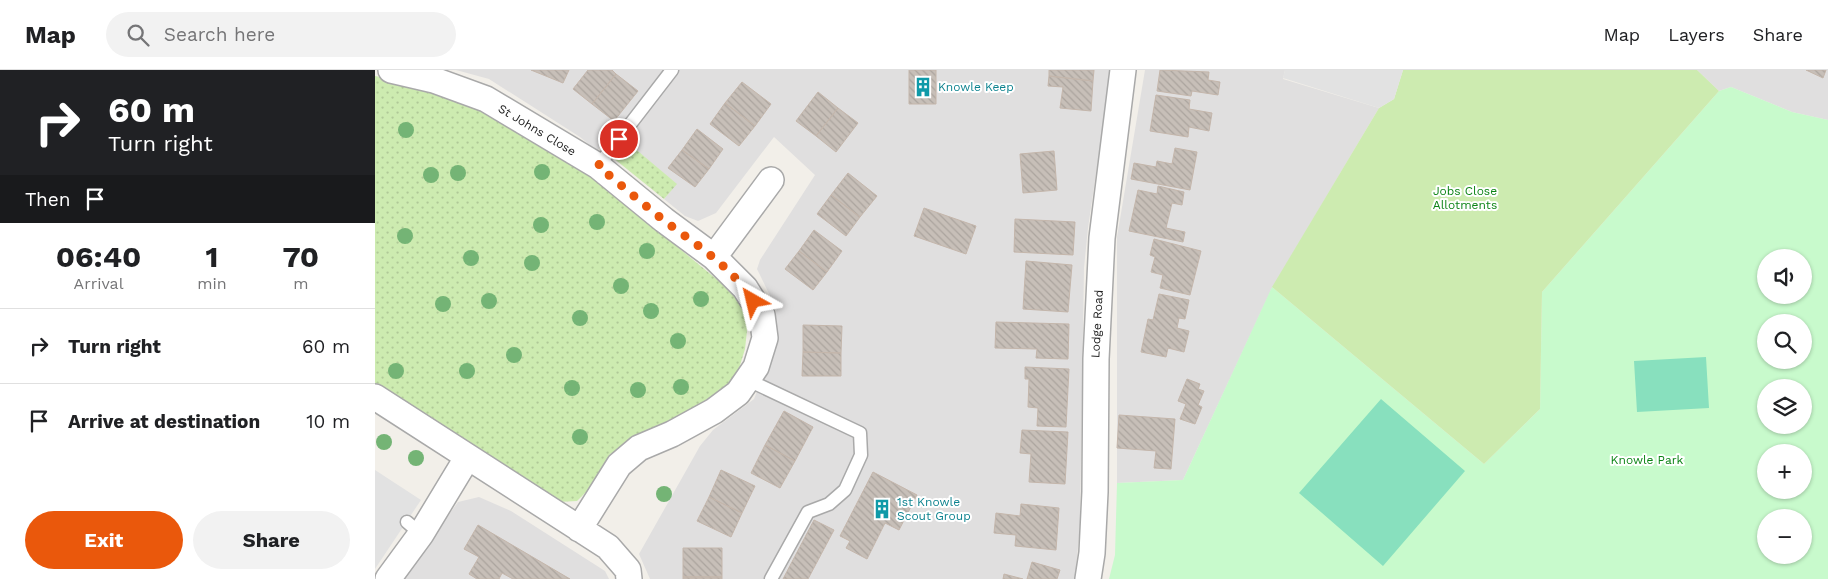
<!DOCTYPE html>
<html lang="en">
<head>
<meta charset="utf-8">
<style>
	body { margin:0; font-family:"Work Sans",sans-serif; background:#f2f2f2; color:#202124; height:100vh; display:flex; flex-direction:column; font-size:19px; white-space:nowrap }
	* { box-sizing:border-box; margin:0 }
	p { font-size:16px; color:#757577 }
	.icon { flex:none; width:28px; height:28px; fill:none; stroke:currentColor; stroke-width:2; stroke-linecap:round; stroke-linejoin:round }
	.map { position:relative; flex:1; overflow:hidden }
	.side { display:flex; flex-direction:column; background:#fff; width:375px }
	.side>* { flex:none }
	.hud { background:#202124; color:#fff; overflow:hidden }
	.tools { position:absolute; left:1382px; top:179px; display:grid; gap:10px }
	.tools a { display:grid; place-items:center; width:55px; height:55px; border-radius:50%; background:#fff; box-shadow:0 1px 4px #0004; font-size:25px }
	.pin { position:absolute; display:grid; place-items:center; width:42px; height:42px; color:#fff; margin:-21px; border:2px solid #fff; border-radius:50%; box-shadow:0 1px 5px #0007 }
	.me { position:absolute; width:55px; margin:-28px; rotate:323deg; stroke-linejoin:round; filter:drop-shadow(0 0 4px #0008) }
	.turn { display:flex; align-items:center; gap:18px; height:105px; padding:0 25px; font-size:22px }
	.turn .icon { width:65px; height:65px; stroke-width:2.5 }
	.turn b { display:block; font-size:35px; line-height:42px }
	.then { display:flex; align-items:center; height:48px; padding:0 25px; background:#0003; gap:10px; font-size:19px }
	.eta { display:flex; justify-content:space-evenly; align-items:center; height:85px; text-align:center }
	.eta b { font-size:30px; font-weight:700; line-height:35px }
	.cta { display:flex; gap:10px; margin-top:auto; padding:10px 25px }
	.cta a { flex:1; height:58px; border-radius:30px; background:#ea580c; color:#fff; font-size:20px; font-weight:700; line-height:58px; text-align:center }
	.cta a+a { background:#f2f2f2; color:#202124 }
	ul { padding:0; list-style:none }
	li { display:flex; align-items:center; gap:15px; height:75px; padding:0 25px; border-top:1px solid #e0e0e0 }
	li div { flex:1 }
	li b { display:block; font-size:19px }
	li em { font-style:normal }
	header { display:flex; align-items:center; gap:30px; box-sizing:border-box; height:70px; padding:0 25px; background:#fff; border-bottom:1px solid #e0e0e0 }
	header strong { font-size:24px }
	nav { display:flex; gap:28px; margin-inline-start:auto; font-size:18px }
	.search { width:350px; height:45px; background:#f2f2f2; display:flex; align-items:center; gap:12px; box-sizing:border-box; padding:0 18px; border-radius:28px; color:#757577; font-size:19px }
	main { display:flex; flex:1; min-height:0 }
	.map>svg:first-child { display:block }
	.residential { fill:#e0dfdf }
	.grass { fill:url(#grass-dots) }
	.park { fill:#c8facc; fill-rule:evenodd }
	.garden { fill:#cdebb0 }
	.pitch { fill:#88e0be }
	.parking { fill:#e2e2e2 }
	.building { fill:url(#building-back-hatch); stroke:#c4b6ab }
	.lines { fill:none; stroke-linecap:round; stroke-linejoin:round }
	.service-casing { stroke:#a9a9a9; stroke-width:15 }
	.minor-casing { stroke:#a9a9a9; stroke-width:28 }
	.service { stroke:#fff; stroke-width:12 }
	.minor { stroke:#fff; stroke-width:25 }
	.tree { fill:#74b475 }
	.route { stroke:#ea580c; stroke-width:9; stroke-dasharray:0 16.2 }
	.labels { text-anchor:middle; stroke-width:4; stroke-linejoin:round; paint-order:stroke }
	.culture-label { font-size:12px; fill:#0d838f; stroke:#fff; text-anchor:start }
	.street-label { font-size:12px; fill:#222; stroke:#fff }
	.park-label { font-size:12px; fill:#0c8416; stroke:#fff }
</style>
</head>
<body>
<header>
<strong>Map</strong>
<div class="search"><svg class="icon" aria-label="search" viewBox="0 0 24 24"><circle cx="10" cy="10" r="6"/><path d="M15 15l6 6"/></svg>Search here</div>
<nav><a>Map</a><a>Layers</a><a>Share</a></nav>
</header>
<main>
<section class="side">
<div class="hud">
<div class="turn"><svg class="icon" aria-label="right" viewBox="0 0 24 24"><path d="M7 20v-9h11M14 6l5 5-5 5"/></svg><div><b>60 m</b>Turn right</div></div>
<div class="then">Then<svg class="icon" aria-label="arrive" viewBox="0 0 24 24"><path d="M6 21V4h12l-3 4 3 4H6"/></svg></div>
</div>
<div class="eta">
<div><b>06:40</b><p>Arrival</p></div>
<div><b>1</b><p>min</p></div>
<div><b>70</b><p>m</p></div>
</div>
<ul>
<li><svg class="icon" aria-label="right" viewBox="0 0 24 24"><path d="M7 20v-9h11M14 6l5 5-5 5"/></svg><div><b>Turn right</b></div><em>60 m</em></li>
<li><svg class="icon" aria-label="arrive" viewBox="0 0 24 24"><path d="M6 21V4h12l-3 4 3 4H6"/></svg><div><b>Arrive at destination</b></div><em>10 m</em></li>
</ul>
<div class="cta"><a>Exit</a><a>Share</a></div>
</section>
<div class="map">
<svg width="1453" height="509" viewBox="0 0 1453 509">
	<defs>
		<pattern id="grass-dots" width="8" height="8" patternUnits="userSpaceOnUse" patternTransform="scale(1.25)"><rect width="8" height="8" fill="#cdebb0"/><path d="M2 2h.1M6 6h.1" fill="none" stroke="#b0c997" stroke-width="1.8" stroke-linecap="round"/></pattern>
		<pattern id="building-back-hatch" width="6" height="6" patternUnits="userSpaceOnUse" patternTransform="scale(1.25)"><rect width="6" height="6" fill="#c7bfb8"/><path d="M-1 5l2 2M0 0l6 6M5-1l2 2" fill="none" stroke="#aba49e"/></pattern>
	</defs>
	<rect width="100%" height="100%" fill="#f2efe9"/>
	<path class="residential" d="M 81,0 L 734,0 L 731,35 L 713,158 L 709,198 L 705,455 L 700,509 L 275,509 L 264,484 L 325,376 L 338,360 L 379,329 L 400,276 L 401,238 L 382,199 L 385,190 L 440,105 L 399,67 L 341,143 L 323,151 L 310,146 L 289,129 L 301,114 L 239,61 L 222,81 L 205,67 L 114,9 Z
		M 770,0 L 910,0 L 908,9 L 1004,38 L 897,218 L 808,410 L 742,413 L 742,167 Z
		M 1322,0 L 1453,0 L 1453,50 L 1417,42 L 1356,17 L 1344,21 Z
		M 104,427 L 136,441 L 230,501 L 234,509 L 27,509 L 83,432 Z"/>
	<path class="grass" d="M 0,6 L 27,11 L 112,35 L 202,94 L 362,226 L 374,243 L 370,279 L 362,305 L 331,338 L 235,384 L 215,418 L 202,431 L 183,432 L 0,315 Z
		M 251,71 L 302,114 L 289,129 L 237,87 Z"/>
	<path class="park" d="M 1356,17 L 1417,42 L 1453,50 L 1453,509 L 734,509 L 740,485 L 742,413 L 808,410 L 897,217 L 1109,394 L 1165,339 L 1167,222 L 1344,21 ZM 1391,188 L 1429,188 L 1429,225 L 1391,225 ZM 1391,252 L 1429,252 L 1429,290 L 1391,290 ZM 1391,318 L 1429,318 L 1429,355 L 1391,355 ZM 1391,382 L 1429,382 L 1429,420 L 1391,420 ZM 1391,448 L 1429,448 L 1429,485 L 1391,485 Z"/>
	<path class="garden" d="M 1028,0 L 1322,0 L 1344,21 L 1167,222 L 1165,339 L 1109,394 L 897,217 L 1004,38 L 1019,29 Z"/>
	<path class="pitch" d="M 1331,287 L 1334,338 L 1262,342 L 1259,291 Z
		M 1006,329 L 1090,401 L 1008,496 L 924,423 Z"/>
	<path class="parking" d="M 910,0 L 1028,0 L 1019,29 L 1004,38 L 908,8 Z
		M 0,400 L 46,430 L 0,499 Z"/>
	<path class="building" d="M 156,0 L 194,0 L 188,13 Z
		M 213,0 L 237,0 L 241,4 L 217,34 L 198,19 Z
		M 534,0 L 561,0 L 561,34 L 534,34 Z
		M 674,0 L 719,0 L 718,11 L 674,6 Z
		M 785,0 L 834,2 L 833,10 L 845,12 L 843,25 L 817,21 L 816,26 L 782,21 Z
		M 1431,0 L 1451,0 L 1448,8 Z
		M 241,4 L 263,21 L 239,51 L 217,34 Z
		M 674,6 L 718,11 L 716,41 L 685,38 L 688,17 L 673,16 Z
		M 367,12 L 396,34 L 380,56 L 350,33 Z
		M 443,22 L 463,38 L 441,66 L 421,51 Z
		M 781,25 L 815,30 L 814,39 L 837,43 L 834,61 L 814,57 L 813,67 L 775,61 Z
		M 350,33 L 380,56 L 364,76 L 335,54 Z
		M 463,38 L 483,53 L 461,82 L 441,66 Z
		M 322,59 L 348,79 L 334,99 L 307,80 Z
		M 800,78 L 822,82 L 815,120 L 756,109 L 759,93 L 781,97 L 782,91 L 797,94 Z
		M 307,80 L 334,99 L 320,117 L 293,98 Z
		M 679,81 L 682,120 L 648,123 L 645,84 Z
		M 473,103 L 502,126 L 485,147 L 456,125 Z
		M 783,116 L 809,122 L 807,135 L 797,133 L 791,158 L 810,162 L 808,172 L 754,161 L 763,120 L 782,124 Z
		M 456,125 L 485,147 L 471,166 L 442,144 Z
		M 549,138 L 601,156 L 591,184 L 539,166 Z
		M 640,149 L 700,152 L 698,185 L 639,182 Z
		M 439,160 L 467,181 L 452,202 L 424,181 Z
		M 779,169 L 826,181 L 815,225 L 785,218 L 788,205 L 776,202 L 780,187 L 775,185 Z
		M 424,181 L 452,202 L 438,220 L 410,199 Z
		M 651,191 L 697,195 L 693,242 L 648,239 Z
		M 784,224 L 814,230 L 810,249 L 804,248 L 802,258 L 814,261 L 809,282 L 793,278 L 791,287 L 766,282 L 773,249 L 778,250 Z
		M 621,252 L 694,254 L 693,289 L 661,288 L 662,279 L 620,278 Z
		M 428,255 L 467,256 L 466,283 L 428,282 Z
		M 428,282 L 466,283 L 466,306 L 427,306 Z
		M 650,297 L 694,299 L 691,357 L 662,356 L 663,338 L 653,337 L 654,309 L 650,309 Z
		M 812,309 L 825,314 L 823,319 L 829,321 L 823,335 L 827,337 L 820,354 L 805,349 L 811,334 L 803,331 Z
		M 409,341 L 438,357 L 420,391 L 390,375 Z
		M 744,345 L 800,349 L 796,399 L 779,398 L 781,381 L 742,378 Z
		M 647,360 L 693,362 L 690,414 L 654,412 L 656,384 L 645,383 Z
		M 390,375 L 420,391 L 405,418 L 376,403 Z
		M 346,400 L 380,416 L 367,443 L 334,427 Z
		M 498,402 L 542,425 L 524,460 L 510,453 L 492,489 L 471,478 L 475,471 L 465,466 Z
		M 334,427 L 367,443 L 356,467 L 322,451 Z
		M 646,434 L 684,438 L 681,480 L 640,476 L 641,465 L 619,463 L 621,443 L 645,446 Z
		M 439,450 L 459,460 L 433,509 L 408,509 Z
		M 103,455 L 195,509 L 138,509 L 127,503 L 124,509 L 102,509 L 94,504 L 104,487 L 89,479 Z
		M 308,478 L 347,478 L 347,507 L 308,507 Z
		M 657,492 L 685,500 L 682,509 L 652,509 Z
		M 629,504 L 648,509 L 628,509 Z
		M 308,507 L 347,507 L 347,509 L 308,509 Z"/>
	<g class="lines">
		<defs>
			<path id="service" d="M 223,96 L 297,0
				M 373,310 L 485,363 L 486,385 L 470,420 L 454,434 L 433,442 L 396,509
				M 32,452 L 46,464"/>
			<path id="minor" d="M 16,0 L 59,10 L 111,29 L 223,96 L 289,150 L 339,187 L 370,218 L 387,245 L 390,268 L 381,297 L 363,323 L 339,341 L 297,364 L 264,378 L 244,395 L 204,459
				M 339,187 L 396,110
				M 0,327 L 233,477 L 253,500 L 254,509
				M 13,509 L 46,464 L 92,388
				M 713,509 L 717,483 L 720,422 L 721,289 L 727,168 L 748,0"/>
		</defs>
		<use href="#service" class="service-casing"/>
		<use href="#minor" class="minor-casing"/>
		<use href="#service" class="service"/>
		<use href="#minor" class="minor"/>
	</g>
	<g class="tree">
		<circle cx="31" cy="60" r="8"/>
		<circle cx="167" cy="102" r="8"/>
		<circle cx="83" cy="103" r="8"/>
		<circle cx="56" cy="105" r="8"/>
		<circle cx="222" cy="152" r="8"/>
		<circle cx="166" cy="155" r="8"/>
		<circle cx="30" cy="166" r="8"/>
		<circle cx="272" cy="181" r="8"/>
		<circle cx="96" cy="188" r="8"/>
		<circle cx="157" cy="193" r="8"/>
		<circle cx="246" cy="216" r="8"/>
		<circle cx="326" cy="229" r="8"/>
		<circle cx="114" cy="231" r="8"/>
		<circle cx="68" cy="234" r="8"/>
		<circle cx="276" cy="241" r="8"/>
		<circle cx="205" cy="248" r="8"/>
		<circle cx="303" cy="271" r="8"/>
		<circle cx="139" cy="285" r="8"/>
		<circle cx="21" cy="301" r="8"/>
		<circle cx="92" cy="301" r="8"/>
		<circle cx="306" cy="317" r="8"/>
		<circle cx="197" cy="318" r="8"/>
		<circle cx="263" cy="320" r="8"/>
		<circle cx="205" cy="367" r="8"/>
		<circle cx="9" cy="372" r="8"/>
		<circle cx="41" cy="388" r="8"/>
		<circle cx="289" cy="424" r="8"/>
	</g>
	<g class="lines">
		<path class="route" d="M 244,69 L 223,96 C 246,115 268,134 291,152 C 323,176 357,197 378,231"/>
	</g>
	<defs>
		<symbol id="building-bare" viewBox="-9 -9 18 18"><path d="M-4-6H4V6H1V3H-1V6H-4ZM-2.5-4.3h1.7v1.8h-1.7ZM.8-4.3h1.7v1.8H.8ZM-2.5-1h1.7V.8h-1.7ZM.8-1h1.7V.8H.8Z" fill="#0f9aa8" stroke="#fff" stroke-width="2.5" paint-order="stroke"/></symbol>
	</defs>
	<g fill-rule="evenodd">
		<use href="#building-bare" x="534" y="3" width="28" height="28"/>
		<use href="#building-bare" x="493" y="425" width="28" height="28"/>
	</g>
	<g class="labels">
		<g class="culture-label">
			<text x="563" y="21">Knowle Keep</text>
			<text x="522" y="436">1st Knowle<tspan x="522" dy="14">Scout Group</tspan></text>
		</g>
		<g class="street-label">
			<text transform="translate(162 60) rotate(31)" y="4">St Johns Close</text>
			<text transform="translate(722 254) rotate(-87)" y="4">Lodge Road</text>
		</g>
		<g class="park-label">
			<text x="1090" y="125">Jobs Close<tspan x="1090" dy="14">Allotments</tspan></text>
			<text x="1272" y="394">Knowle Park</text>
		</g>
	</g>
</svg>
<div class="tools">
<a><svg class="icon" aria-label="sound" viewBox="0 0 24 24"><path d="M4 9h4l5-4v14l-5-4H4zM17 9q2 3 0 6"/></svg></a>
<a><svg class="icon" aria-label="search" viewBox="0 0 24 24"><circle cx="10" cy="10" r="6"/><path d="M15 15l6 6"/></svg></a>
<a><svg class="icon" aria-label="layers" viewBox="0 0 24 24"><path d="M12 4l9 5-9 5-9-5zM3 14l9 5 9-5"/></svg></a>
<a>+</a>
<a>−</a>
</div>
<div class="pin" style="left:244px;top:69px;background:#d93025"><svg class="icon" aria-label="arrive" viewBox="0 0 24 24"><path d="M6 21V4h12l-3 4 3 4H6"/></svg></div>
<svg class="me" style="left:378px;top:231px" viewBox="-20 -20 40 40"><path d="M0-17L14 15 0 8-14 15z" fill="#ea580c" stroke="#fff" stroke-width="4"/></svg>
</div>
</main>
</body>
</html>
